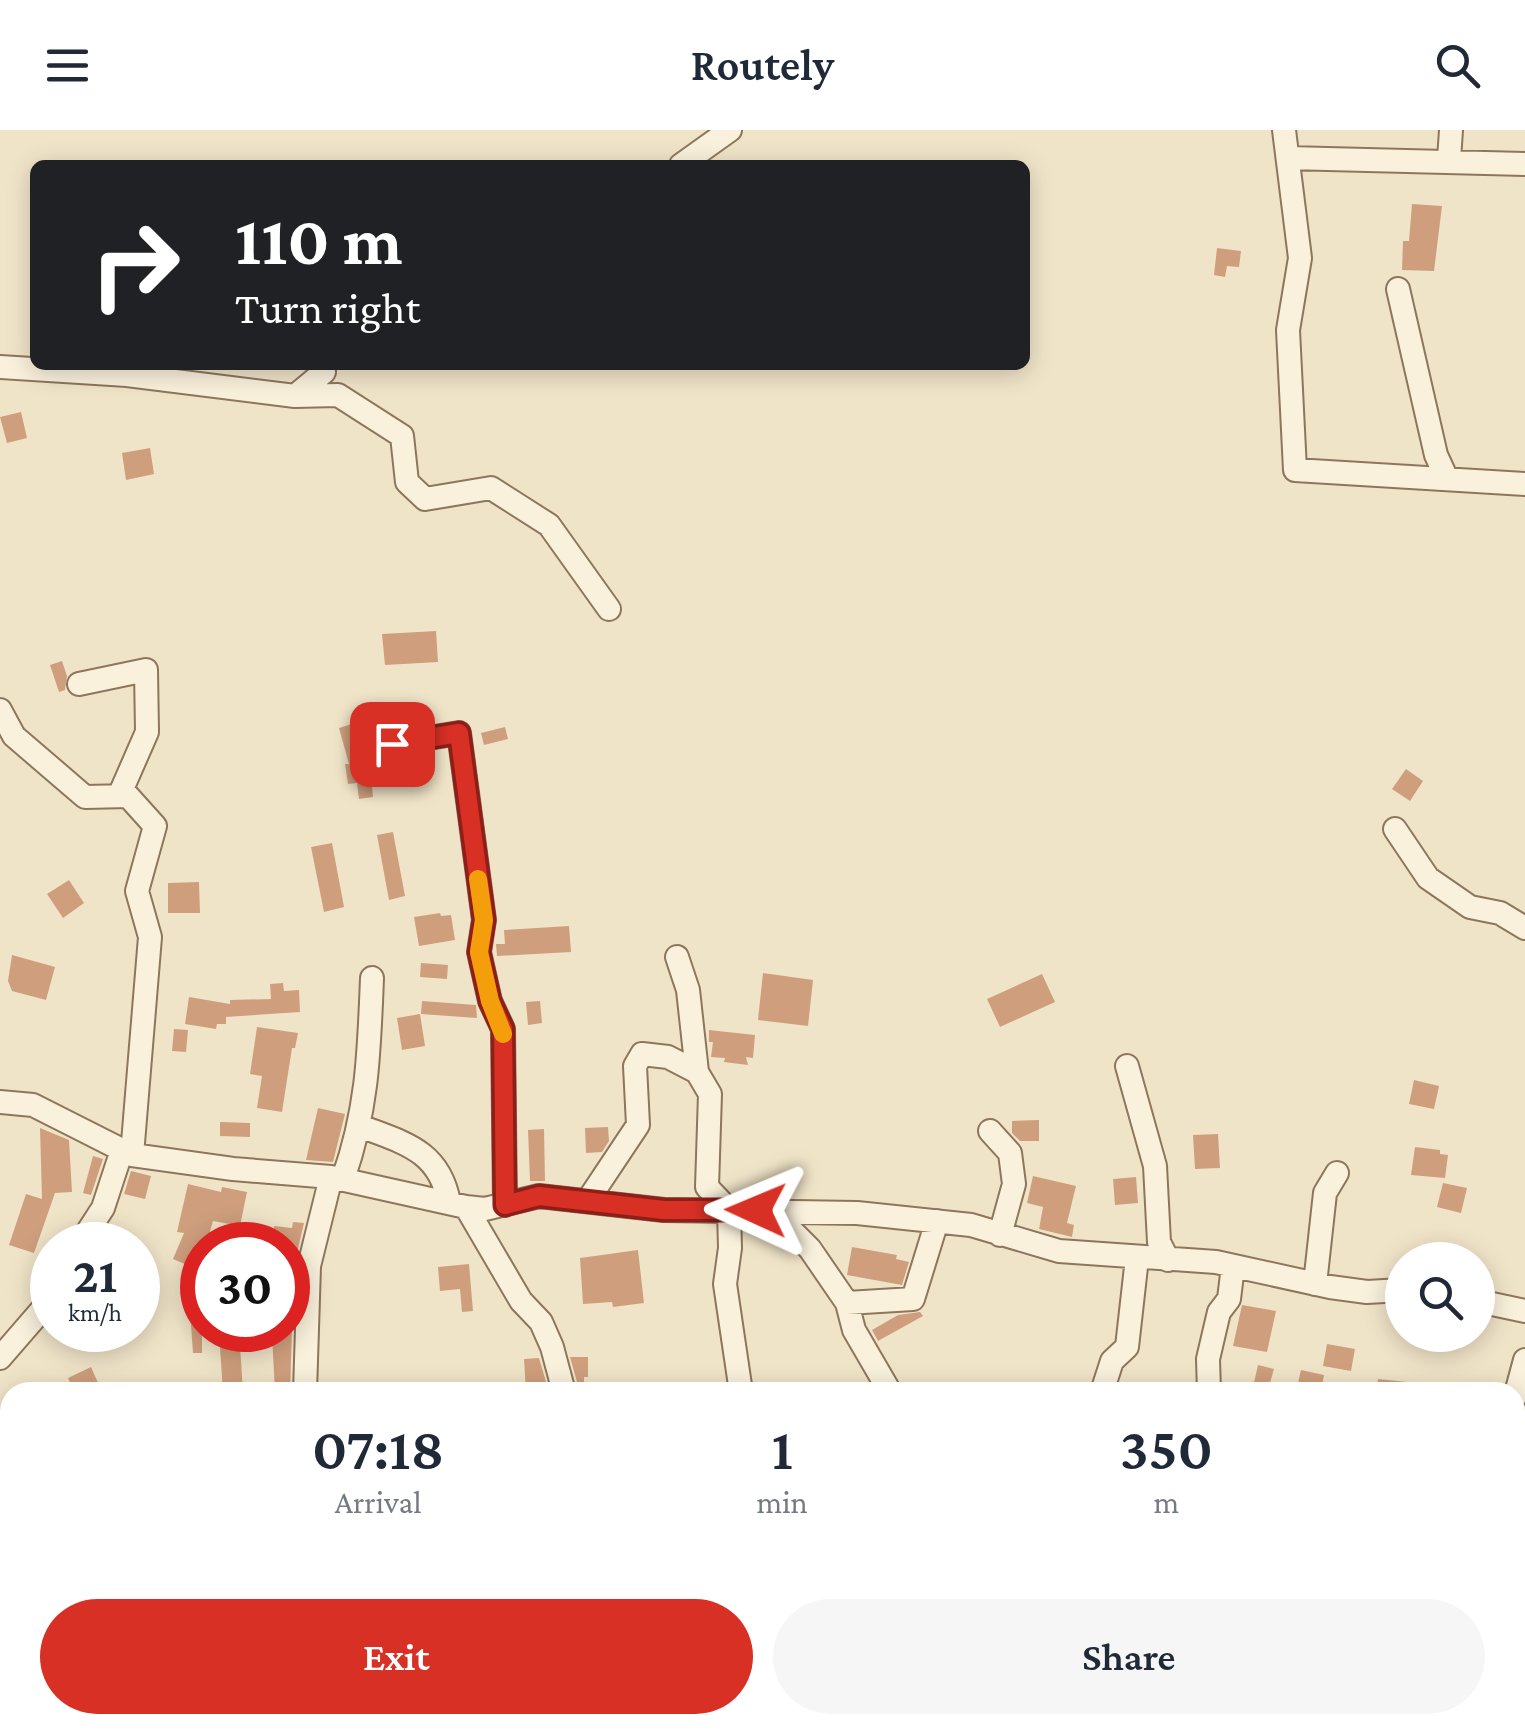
<!DOCTYPE html>
<html lang="en">
<head>
<meta charset="utf-8">
<style>
	body { margin:0; font-family:"Crimson Pro",serif; background:#f6f6f7; color:#1f2937; height:100vh; display:flex; flex-direction:column; font-size:38px; white-space:nowrap }
	* { box-sizing:border-box; margin:0 }
	p { font-size:32px; color:#747a83 }
	.icon { flex:none; width:55px; height:55px; fill:none; stroke:currentColor; stroke-width:2; stroke-linecap:round; stroke-linejoin:round }
	.map { position:relative; flex:1; overflow:hidden }
	.panel { position:absolute; left:0px; top:1252px; width:1525px; height:352px; display:flex; flex-direction:column; background:#fff; border-radius:30px 30px 0 0; box-shadow:0 5px 25px #0003 }
	.panel>* { flex:none }
	.guide { position:absolute; left:30px; top:30px; width:1000px; height:210px; border-radius:15px; box-shadow:0 5px 25px #0003; background:#202124; color:#fff; overflow:hidden }
	.controls { position:absolute; left:1385px; top:1112px; display:grid; gap:20px }
	.controls a { display:grid; place-items:center; width:110px; height:110px; border-radius:50%; background:#fff; box-shadow:0 5px 25px #0003; font-size:50px }
	.speed { position:absolute; left:30px; top:1092px; display:flex; gap:20px; font-size:50px; font-weight:700; text-align:center }
	.speed>* { display:grid; place-content:center; width:130px; height:130px; border-radius:50%; background:#fff; box-shadow:0 5px 25px #0003; line-height:1 }
	.speed small { font-size:25px; font-weight:400 }
	.speed .limit { border:15px solid #d22; background:#fff; color:#111 }
	.pin { position:absolute; display:grid; place-items:center; width:85px; height:85px; color:#fff; margin:-42px; border-radius:20px; box-shadow:0 5px 15px #0006 }
	.me { position:absolute; width:110px; margin:-55px; rotate:271deg; stroke-linejoin:round; filter:drop-shadow(0 0 8px #0008) }
	.turn { display:flex; align-items:center; gap:35px; height:210px; padding:0 40px; font-size:45px }
	.turn .icon { width:130px; height:130px; stroke-width:2.5 }
	.turn b { display:block; font-size:70px; line-height:85px }
	.eta { display:flex; justify-content:space-evenly; align-items:center; height:170px; text-align:center }
	.eta b { font-size:60px; font-weight:600; line-height:70px }
	.action { display:flex; gap:20px; margin-top:auto; padding:20px 40px }
	.action a { flex:1; height:115px; border-radius:60px; background:#d93025; color:#fff; font-size:40px; font-weight:600; line-height:115px; text-align:center }
	.action a+a { background:#f6f6f7; color:#1f2937 }
	header { display:flex; justify-content:space-between; align-items:center; height:130px; padding:0 40px; background:#fff; font-size:45px; font-weight:600 }
	.map>svg:first-child { display:block }
	.building { fill:#cf9f7d }
	.lines { fill:none; stroke-linecap:round; stroke-linejoin:round }
	.minor-casing { stroke:#8d765c; stroke-width:26 }
	.minor { stroke:#faf1dc; stroke-width:22 }
	.route-casing { stroke:#8d1f18; stroke-width:25 }
	.route { stroke:#d93025; stroke-width:18 }
	.slow { stroke:#f59e0b; stroke-width:18 }
</style>
</head>
<body>
<header><svg class="icon" aria-label="menu" viewBox="0 0 24 24"><path d="M4 6h16M4 12h16M4 18h16"/></svg>Routely<svg class="icon" aria-label="search" viewBox="0 0 24 24"><circle cx="10" cy="10" r="6"/><path d="M15 15l6 6"/></svg></header>
<div class="map">
<svg width="1525" height="1603" viewBox="0 0 1525 1603">
	<rect width="100%" height="100%" fill="#f0e4c8"/>
	<path class="building" d="M 1412,74 L 1442,76 L 1434,141 L 1402,140 L 1403,111 L 1409,111 Z
		M 1217,118 L 1241,121 L 1239,137 L 1227,136 L 1225,147 L 1214,145 Z
		M 21,282 L 27,308 L 7,313 L 0,287 Z
		M 150,318 L 154,344 L 126,350 L 122,323 Z
		M 436,501 L 438,532 L 385,535 L 382,504 Z
		M 62,531 L 67,546 L 65,560 L 59,562 L 50,535 Z
		M 358,592 L 370,634 L 373,667 L 359,669 L 357,653 L 348,654 L 345,634 L 349,634 L 339,598 Z
		M 505,597 L 508,609 L 484,615 L 481,603 Z
		M 1406,639 L 1423,651 L 1410,671 L 1392,659 Z
		M 393,702 L 405,766 L 389,770 L 377,705 Z
		M 332,713 L 344,777 L 324,782 L 311,717 Z
		M 69,750 L 84,773 L 63,788 L 47,764 Z
		M 199,752 L 200,783 L 168,783 L 168,753 Z
		M 440,783 L 441,786 L 451,785 L 455,810 L 419,816 L 414,787 Z
		M 569,796 L 571,822 L 497,826 L 496,814 L 505,814 L 504,800 Z
		M 12,825 L 55,837 L 46,870 L 12,861 L 8,851 Z
		M 421,833 L 448,835 L 447,849 L 420,847 Z
		M 763,843 L 813,850 L 808,896 L 758,890 Z
		M 1042,844 L 1055,872 L 1000,897 L 987,869 Z
		M 283,853 L 284,861 L 299,860 L 300,882 L 226,887 L 226,894 L 217,894 L 216,899 L 185,894 L 189,867 L 230,874 L 230,870 L 271,869 L 270,854 Z
		M 422,871 L 476,875 L 477,888 L 421,884 Z
		M 540,871 L 542,893 L 528,895 L 526,872 Z
		M 420,884 L 425,916 L 402,920 L 397,888 Z
		M 257,897 L 298,903 L 295,918 L 292,918 L 282,982 L 257,978 L 262,946 L 250,944 Z
		M 174,899 L 188,900 L 186,922 L 172,921 Z
		M 709,900 L 755,905 L 753,928 L 746,927 L 748,935 L 724,932 L 725,928 L 711,927 L 713,912 L 709,912 Z
		M 1414,950 L 1439,956 L 1434,979 L 1409,974 Z
		M 318,978 L 345,984 L 333,1032 L 306,1030 Z
		M 1039,990 L 1039,1011 L 1020,1011 L 1012,1003 L 1012,991 Z
		M 220,992 L 250,993 L 250,1007 L 220,1006 Z
		M 608,997 L 609,1011 L 602,1022 L 586,1023 L 585,998 Z
		M 40,998 L 69,1010 L 72,1062 L 55,1063 L 34,1123 L 9,1115 L 26,1064 L 42,1069 Z
		M 544,999 L 545,1051 L 530,1051 L 528,1000 Z
		M 1218,1004 L 1220,1038 L 1195,1039 L 1193,1005 Z
		M 1415,1017 L 1440,1020 L 1440,1024 L 1448,1025 L 1445,1048 L 1411,1045 Z
		M 93,1026 L 103,1029 L 91,1065 L 83,1063 Z
		M 131,1041 L 151,1046 L 145,1069 L 124,1064 Z
		M 1033,1046 L 1076,1056 L 1067,1093 L 1074,1095 L 1072,1107 L 1039,1099 L 1043,1077 L 1027,1073 Z
		M 1136,1047 L 1138,1073 L 1115,1075 L 1113,1049 Z
		M 1443,1053 L 1467,1058 L 1461,1083 L 1437,1077 Z
		M 188,1054 L 221,1062 L 222,1057 L 247,1062 L 240,1096 L 213,1091 L 208,1109 L 204,1108 L 192,1137 L 173,1129 L 184,1103 L 177,1102 Z
		M 293,1092 L 304,1093 L 294,1136 L 290,1262 L 275,1262 L 272,1205 L 288,1204 L 288,1115 L 272,1115 L 274,1096 L 292,1098 Z
		M 852,1117 L 897,1125 L 896,1129 L 909,1132 L 902,1155 L 847,1145 Z
		M 638,1120 L 644,1173 L 613,1177 L 612,1172 L 583,1174 L 580,1128 Z
		M 469,1134 L 473,1181 L 462,1182 L 460,1159 L 440,1161 L 438,1137 Z
		M 202,1166 L 202,1223 L 193,1223 L 189,1167 Z
		M 1242,1175 L 1276,1181 L 1267,1222 L 1233,1216 Z
		M 920,1182 L 923,1186 L 878,1211 L 872,1200 L 898,1185 Z
		M 1327,1214 L 1355,1219 L 1351,1241 L 1323,1236 Z
		M 240,1216 L 243,1262 L 223,1262 L 220,1217 Z
		M 570,1227 L 588,1227 L 588,1247 L 584,1247 L 584,1252 L 577,1252 Z
		M 539,1228 L 549,1262 L 526,1262 L 524,1229 Z
		M 1258,1235 L 1274,1239 L 1268,1260 L 1253,1257 Z
		M 91,1237 L 102,1262 L 74,1262 L 68,1248 Z
		M 1301,1240 L 1324,1245 L 1321,1262 L 1296,1262 Z
		M 1378,1249 L 1427,1254 L 1426,1262 L 1376,1262 Z"/>
	<g class="lines">
		<defs>
			<path id="minor" d="M 1284,0 L 1300,128 L 1288,200 L 1295,340 L 1525,354
				M 1288,28 L 1525,34
				M 1449,30 L 1451,0
				M 681,35 L 730,0
				M 1398,159 L 1436,325 L 1447,349
				M 0,237 L 127,245 L 295,266 L 338,265 L 402,306 L 407,352 L 425,369 L 491,358 L 549,395 L 609,479
				M 295,266 L 324,242 L 321,235
				M 79,554 L 146,540 L 147,602 L 119,666
				M 0,580 L 14,606 L 85,667 L 128,666 L 155,696 L 137,761 L 150,807 L 132,1025
				M 392,614 L 459,603 L 484,790 L 479,822 L 490,871 L 503,899 L 505,1075
				M 1395,699 L 1428,748 L 1470,777 L 1500,783 L 1525,798
				M 677,827 L 688,860 L 697,942 L 710,964 L 707,1057 L 729,1080 L 730,1118 L 725,1154 L 741,1262
				M 1127,936 L 1155,1036 L 1159,1112 L 1168,1130
				M 0,972 L 33,975 L 132,1025 L 233,1039 L 331,1047 L 466,1077 L 485,1079 L 539,1066 L 664,1080 L 857,1083 L 971,1095 L 1059,1121 L 1216,1132 L 1330,1157 L 1367,1162 L 1402,1160
				M 360,996 C 404,1013 439,1020 449,1072
				M 990,1001 L 1010,1023 L 1014,1054 L 1000,1105
				M 343,1049 C 368,978 369,922 372,848
				M 588,1070 L 638,995 L 635,936 L 642,924 L 668,927 L 697,942
				M 466,1077 L 521,1171 L 541,1192 L 552,1217 L 564,1262
				M 772,1081 L 810,1119 L 847,1173 L 854,1200 L 890,1262
				M 79,1115 L 103,1078 L 122,1020
				M 1315,1154 L 1325,1063 L 1337,1043
				M 1478,1171 L 1525,1181
				M 847,1173 L 913,1169 L 937,1091
				M 0,1228 L 52,1168
				M 305,1262 L 309,1136 L 331,1047
				M 1102,1262 L 1112,1231 L 1127,1217 L 1137,1128
				M 1209,1262 L 1208,1229 L 1219,1182 L 1229,1169 L 1233,1136
				M 1515,1267 L 1525,1230
				M 0,1378 L 10,1379
				M 1515,1520 L 1525,1520
				M 0,1567 L 10,1567
				M 508,1595 L 509,1603
				M 949,1595 L 959,1603
				M 1244,1595 L 1249,1603
				M 357,1603 L 358,1595
				M 814,1603 L 826,1595
				M 1196,1603 L 1204,1595
				M 1317,1603 L 1326,1595
				M 1445,1603 L 1450,1595"/>
		</defs>
		<use href="#minor" class="minor-casing"/>
		<use href="#minor" class="minor"/>
	</g>
	<g class="lines">
		<defs>
			<path id="route" d="M 392,614 L 459,603 L 484,790 L 479,822 L 490,871 L 503,899 L 505,1075 L 539,1066 L 664,1080 L 756,1080"/>
		</defs>
		<use href="#route" class="route-casing"/>
		<use href="#route" class="route"/>
		<path class="slow" d="M 478,749 L 484,790 L 479,822 L 490,871 L 503,904"/>
	</g>
</svg>
<div class="controls">
<a><svg class="icon" aria-label="search" viewBox="0 0 24 24"><circle cx="10" cy="10" r="6"/><path d="M15 15l6 6"/></svg></a>
</div>
<div class="speed"><div>21<small>km/h</small></div><div class="limit">30</div></div>
<div class="pin" style="left:392px;top:614px;background:#d93025"><svg class="icon" aria-label="arrive" viewBox="0 0 24 24"><path d="M6 21V4h12l-3 4 3 4H6"/></svg></div>
<svg class="me" style="left:756px;top:1080px" viewBox="-20 -20 40 40"><path d="M0-17L14 15 0 8-14 15z" fill="#d93025" stroke="#fff" stroke-width="4"/></svg>
<div class="guide">
<div class="turn"><svg class="icon" aria-label="right" viewBox="0 0 24 24"><path d="M7 20v-9h11M14 6l5 5-5 5"/></svg><div><b>110 m</b>Turn right</div></div>
</div>
<section class="panel">
<div class="eta">
<div><b>07:18</b><p>Arrival</p></div>
<div><b>1</b><p>min</p></div>
<div><b>350</b><p>m</p></div>
</div>
<div class="action"><a>Exit</a><a>Share</a></div>
</section>
</div>
</body>
</html>
